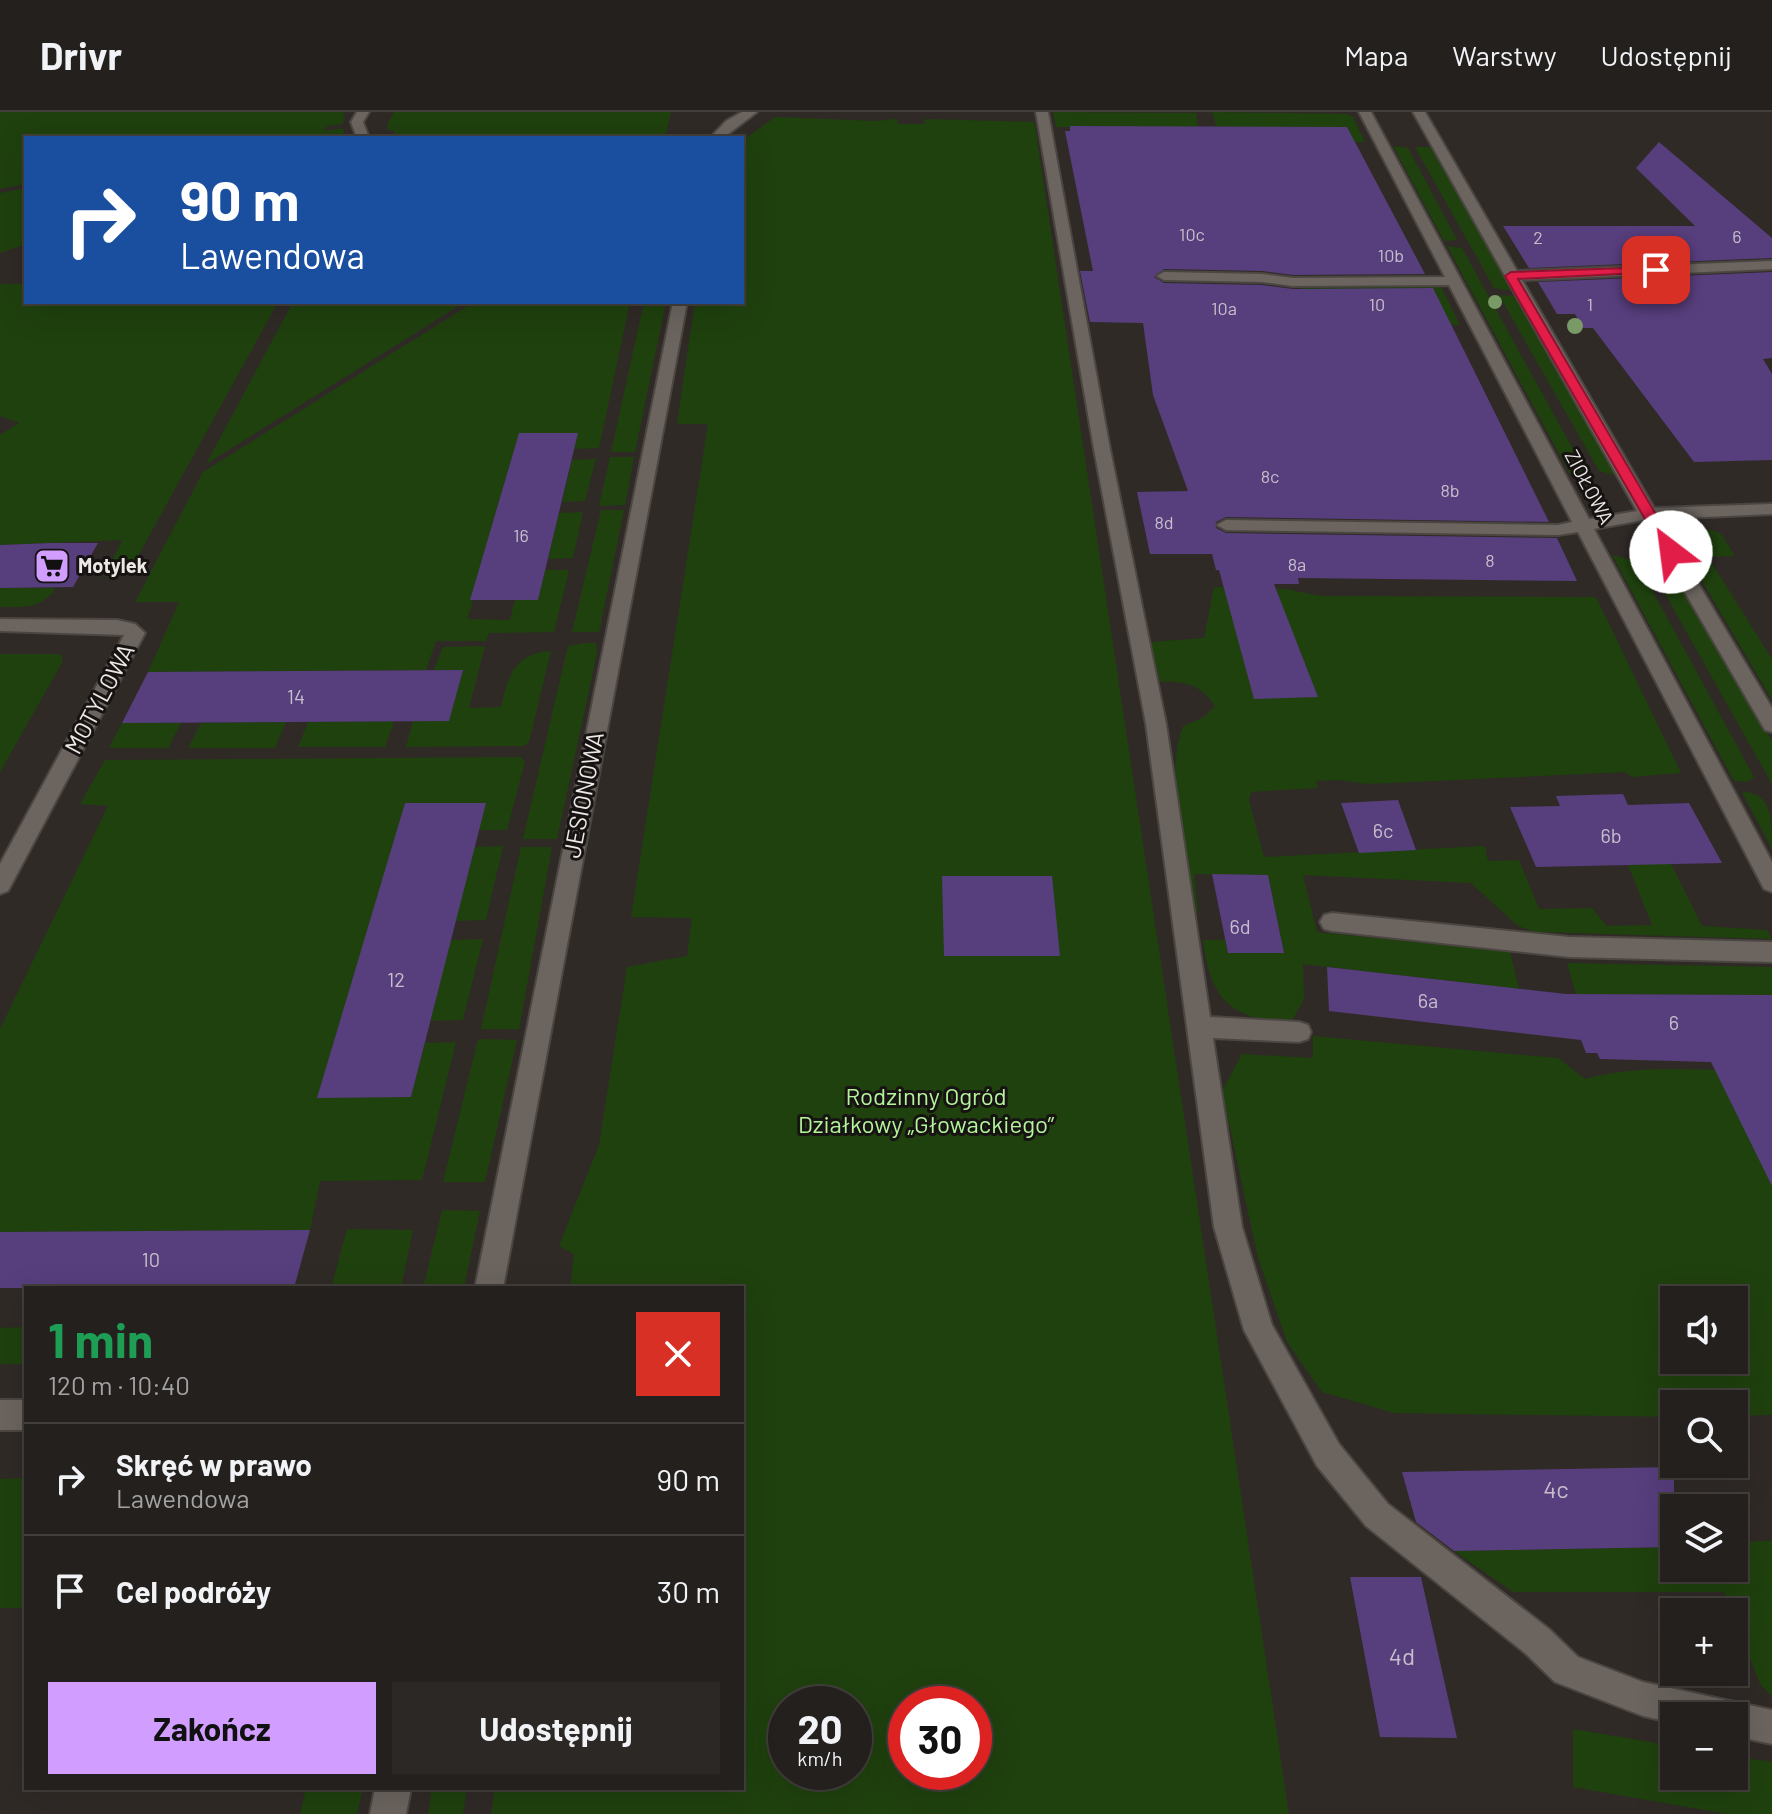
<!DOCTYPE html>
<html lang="pl">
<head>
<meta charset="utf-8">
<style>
	body { margin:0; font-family:Barlow,sans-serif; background:#2c2826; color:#f1f3f6; height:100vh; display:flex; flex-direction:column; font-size:30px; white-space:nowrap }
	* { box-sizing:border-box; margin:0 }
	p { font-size:26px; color:#a3a3a4 }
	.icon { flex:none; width:44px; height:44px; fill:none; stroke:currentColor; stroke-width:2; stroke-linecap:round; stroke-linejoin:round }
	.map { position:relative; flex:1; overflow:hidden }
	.sheet { position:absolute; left:24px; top:1174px; width:720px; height:504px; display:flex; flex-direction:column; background:#24201d; border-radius:0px; box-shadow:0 8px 32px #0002,0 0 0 2px #413e3b }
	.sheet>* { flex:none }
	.hud { position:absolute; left:24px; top:24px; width:720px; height:168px; border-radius:0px; box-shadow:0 8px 32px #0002,0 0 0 2px #413e3b; background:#1a4fa0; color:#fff; overflow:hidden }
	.buttons { position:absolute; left:1660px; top:1174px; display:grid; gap:16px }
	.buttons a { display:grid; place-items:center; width:88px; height:88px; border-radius:0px; background:#24201d; box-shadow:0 8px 32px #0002,0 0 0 2px #413e3b; font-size:40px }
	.speed { position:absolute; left:768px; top:1574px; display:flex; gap:16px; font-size:40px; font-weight:700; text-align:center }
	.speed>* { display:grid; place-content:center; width:104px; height:104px; border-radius:50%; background:#24201d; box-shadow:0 8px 32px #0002,0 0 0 2px #413e3b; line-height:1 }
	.speed small { font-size:20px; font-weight:400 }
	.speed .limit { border:12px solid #d22; background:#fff; color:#111 }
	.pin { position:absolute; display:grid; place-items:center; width:68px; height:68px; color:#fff; margin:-34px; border-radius:16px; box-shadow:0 4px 12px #0006 }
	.me { position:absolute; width:88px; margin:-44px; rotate:330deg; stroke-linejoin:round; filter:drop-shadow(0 0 6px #0008) }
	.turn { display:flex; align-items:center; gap:28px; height:168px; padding:0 24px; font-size:36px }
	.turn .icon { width:104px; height:104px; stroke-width:2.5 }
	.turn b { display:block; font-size:56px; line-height:68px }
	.round { display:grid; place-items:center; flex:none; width:84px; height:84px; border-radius:0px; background:#2c2826 }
	.headline { display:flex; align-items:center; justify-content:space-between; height:136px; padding:0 24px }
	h1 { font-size:48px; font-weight:700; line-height:60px; color:#1e9e55 }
	.button { display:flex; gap:16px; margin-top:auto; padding:16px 24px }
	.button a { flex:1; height:92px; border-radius:0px; background:#d19dfe; color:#111; font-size:32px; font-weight:700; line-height:92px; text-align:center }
	.button a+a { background:#2c2826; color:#f1f3f6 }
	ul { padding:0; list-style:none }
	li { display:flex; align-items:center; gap:24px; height:112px; padding:0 24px; border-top:2px solid #413e3b }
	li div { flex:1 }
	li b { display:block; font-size:30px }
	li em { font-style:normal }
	header { display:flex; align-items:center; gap:48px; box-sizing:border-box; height:112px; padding:0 40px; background:#24201d; border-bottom:2px solid #413e3b }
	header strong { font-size:38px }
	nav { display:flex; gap:44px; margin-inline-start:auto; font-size:28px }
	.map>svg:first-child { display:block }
	.green { fill:#1f410e; fill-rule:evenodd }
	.building { fill:#573e7d }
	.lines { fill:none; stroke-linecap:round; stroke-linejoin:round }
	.minor-casing { stroke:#4b4642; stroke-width:4 }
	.minor { fill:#6b645f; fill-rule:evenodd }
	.tree { fill:#799967 }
	.route { fill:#e11d48; stroke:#92132f; stroke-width:2 }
	.labels { text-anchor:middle; stroke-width:6; stroke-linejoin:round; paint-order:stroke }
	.far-number-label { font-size:18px; fill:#c7becb }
	.far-street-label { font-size:20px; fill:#ece8e5; stroke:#161312 }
	.far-poi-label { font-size:20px; font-weight:bold; fill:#ece8e5; stroke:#161312; text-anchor:start }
	.number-label { font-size:20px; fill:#c7becb }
	.street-label { font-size:24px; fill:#ece8e5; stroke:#161312 }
	.park-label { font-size:24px; fill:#b4f49b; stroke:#161312 }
	.near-number-label { font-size:24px; fill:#c7becb }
</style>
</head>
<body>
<header>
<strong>Drivr</strong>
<nav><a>Mapa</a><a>Warstwy</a><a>Udostępnij</a></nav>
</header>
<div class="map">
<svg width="1772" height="1702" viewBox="0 0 1772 1702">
	<rect width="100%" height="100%" fill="#302a27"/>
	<path class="green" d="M 0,0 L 344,0 L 343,12 L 327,14 L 324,19 L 343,16 L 345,26 L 26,26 L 26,72 L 0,77 Z
		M 394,0 L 671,0 L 665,26 L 392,26 L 395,19 L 389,19 L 387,13 Z
		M 1053,0 L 1196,1 L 1200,28 L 1175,16 L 1056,15 Z
		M 1212,0 L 1346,2 L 1353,5 L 1365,30 L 1313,31 L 1218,19 Z
		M 775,5 L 877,9 L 896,7 L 899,12 L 924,12 L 925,7 L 1034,10 L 1035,14 L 1289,1702 L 491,1702 L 495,1676 L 742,1676 L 742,1176 L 570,1176 L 574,1142 L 559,1134 L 599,1033 L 627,855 L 687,844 L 692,806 L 631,805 L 708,312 L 677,312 L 695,190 L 742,190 L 742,29 ZM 786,1592 L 854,1592 L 854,1660 L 786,1660 ZM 906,1592 L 974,1592 L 974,1660 L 906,1660 Z
		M 1393,34 L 1408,36 L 1457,128 L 1444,129 Z
		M 1415,35 L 1430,35 L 1513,179 L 1494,176 Z
		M 26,76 L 26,132 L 0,141 L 0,81 Z
		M 1447,134 L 1462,136 L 1586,361 L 1571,364 Z
		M 0,172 L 26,172 L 26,190 L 278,190 L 127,464 L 104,465 L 122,428 L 0,433 L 0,323 L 19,311 L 0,304 Z
		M 1302,173 L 1441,175 L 1460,213 L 1382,212 L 1300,181 Z
		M 1499,183 L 1516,184 L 1618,364 L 1599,359 Z
		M 293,190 L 465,190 L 206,352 Z
		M 474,190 L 630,190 L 599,336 L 574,337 L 578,321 L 519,321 L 470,488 L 473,489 L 467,507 L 510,508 L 515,488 L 538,488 L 545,458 L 569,458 L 554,520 L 489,521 L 486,529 L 436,529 L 426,558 L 148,560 L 179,490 L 135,490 L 203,360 Z
		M 644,190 L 666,190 L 635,340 L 611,340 Z
		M 610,345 L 634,345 L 625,393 L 599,394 Z
		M 596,347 L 585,389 L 562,390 L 572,348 Z
		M 601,398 L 624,398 L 599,520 L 572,520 Z
		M 583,400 L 573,446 L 548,447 L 559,401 Z
		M 1710,417 L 1721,422 L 1735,444 L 1708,445 L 1772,547 L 1772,588 L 1688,445 L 1700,445 L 1691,429 Z
		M 1612,443 L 1636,449 L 1754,665 L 1747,670 L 1734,669 Z
		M 1659,444 L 1665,444 L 1772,629 L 1772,672 L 1646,448 Z
		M 1214,475 L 1286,477 L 1321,484 L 1596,485 L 1681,661 L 1631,665 L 1626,660 L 1368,672 L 1338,668 L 1316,669 L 1318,676 L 1251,680 L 1249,688 L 1264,745 L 1485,734 L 1488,749 L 1519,748 L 1539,797 L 1592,796 L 1607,814 L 1652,813 L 1619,731 L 1660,730 L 1702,814 L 1767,818 L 1772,827 L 1535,820 L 1518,814 L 1471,771 L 1303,763 L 1317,820 L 1510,840 L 1519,877 L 1303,852 L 1304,887 L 1290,912 C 1229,905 1211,889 1203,828 L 1225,828 L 1228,841 L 1284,841 L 1268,763 L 1194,762 L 1198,800 L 1190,800 C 1184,746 1164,665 1183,614 L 1204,605 L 1215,594 C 1200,572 1185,569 1160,570 L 1150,530 L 1204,526 Z
		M 0,476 L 56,476 C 41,497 24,495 0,495 Z
		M 583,531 L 596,531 L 597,541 L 557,727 L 523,727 L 566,542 L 568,534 Z
		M 485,534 L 469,596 L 501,595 C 508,565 514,541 551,539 L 529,630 L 524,634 L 406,635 L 413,609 L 462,558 L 434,558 L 443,535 Z
		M 0,542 L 54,542 L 61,543 L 63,549 L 0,660 Z
		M 394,609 L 385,635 L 298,635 L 308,610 Z
		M 286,610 L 275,636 L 188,636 L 201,611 Z
		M 122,611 L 181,611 L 168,636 L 109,636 Z
		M 520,645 L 525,649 L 507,718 L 478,718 L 483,691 L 405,691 L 318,985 L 411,985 L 425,931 L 456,930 L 422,1068 L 320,1069 L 310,1118 L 0,1120 L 0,917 L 108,694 L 80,692 L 105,648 Z
		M 1742,680 C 1772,680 1772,707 1772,737 Z
		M 503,734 L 486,808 L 455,809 L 473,735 Z
		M 521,735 L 552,735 L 519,917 L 481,917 Z
		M 483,827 L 463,908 L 430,909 L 450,828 Z
		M 1567,851 L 1772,855 L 1772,883 L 1576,882 Z
		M 1313,924 L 1558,946 L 1585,967 C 1645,951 1710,959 1772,960 L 1772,1303 L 1734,1304 L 1734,1292 L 1674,1292 L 1674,1305 L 1394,1301 L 1322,1280 L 1287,1230 L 1258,1146 L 1222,979 L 1242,942 L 1313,946 ZM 1674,1188 L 1734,1188 L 1734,1248 L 1674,1248 Z
		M 478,927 L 517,928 L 485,1070 L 443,1070 Z
		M 442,1098 L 480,1099 L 464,1176 L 423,1176 Z
		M 347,1117 L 413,1118 L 401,1176 L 331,1176 Z
		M 26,1215 L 26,1252 L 0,1252 L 0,1216 Z
		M 26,1366 L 26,1496 L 0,1496 L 0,1367 Z
		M 1758,1429 L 1772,1429 L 1772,1584 L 1760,1572 L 1724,1480 L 1513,1480 L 1454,1439 L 1674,1435 L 1674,1456 L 1734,1456 L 1734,1433 Z
		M 1573,1617 L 1674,1634 L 1674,1664 L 1734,1664 L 1734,1644 L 1772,1650 L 1772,1702 L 1727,1702 L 1573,1675 Z
		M 306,1676 L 363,1676 L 357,1702 L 300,1702 Z
		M 432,1676 L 467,1676 L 463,1702 L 428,1702 Z"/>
	<path class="building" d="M 1070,14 L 1347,15 L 1425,162 L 1293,163 L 1262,159 L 1164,157 L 1154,165 L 1164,171 L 1262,173 L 1293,177 L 1433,176 L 1549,410 L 1226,405 L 1216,410 L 1216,416 L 1226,421 L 1557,426 L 1577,469 L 1298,466 L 1299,472 L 1274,472 L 1318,585 L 1254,587 L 1219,458 L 1216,458 L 1212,442 L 1150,442 L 1137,380 L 1188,379 L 1153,283 L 1143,211 L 1090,210 L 1080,159 L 1093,159 L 1065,19 L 1070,19 Z
		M 1659,30 L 1772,126 L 1772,146 L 1529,156 L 1503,114 L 1695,114 L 1636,56 Z
		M 1772,160 L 1772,246 L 1763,247 L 1772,262 L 1772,348 L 1694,350 L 1593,216 L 1583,216 L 1575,202 L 1557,202 L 1538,170 Z
		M 519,321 L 578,321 L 538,488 L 470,488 Z
		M 51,431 L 98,431 L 73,475 L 0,476 L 0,433 Z
		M 463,558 L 449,609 L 122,611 L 148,560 Z
		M 1623,682 L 1628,693 L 1689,691 L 1722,751 L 1536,755 L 1510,695 L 1560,694 L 1556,684 Z
		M 1398,688 L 1416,738 L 1359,741 L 1341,691 Z
		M 405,691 L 486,691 L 411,985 L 317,986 Z
		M 1212,762 L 1268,763 L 1284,841 L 1228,841 Z
		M 942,764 L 1052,764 L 1060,844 L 944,844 Z
		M 1327,855 L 1566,882 L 1772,883 L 1772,1074 L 1711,950 L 1600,947 L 1597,941 L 1586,941 L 1581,928 L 1329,899 Z
		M 310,1118 L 294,1176 L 0,1176 L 0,1120 Z
		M 1674,1355 L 1674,1435 L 1454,1439 L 1416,1410 L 1402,1360 Z
		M 1350,1465 L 1421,1465 L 1457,1626 L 1380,1625 Z"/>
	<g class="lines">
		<defs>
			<path id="minor" d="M 357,0 L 369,0 L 363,10 L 369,26 L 357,26 L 351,10 Z
				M 742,0 L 757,0 L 723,26 L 710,26 L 726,9 Z
				M 1036,0 L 1048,0 L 1110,337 L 1166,612 L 1210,905 L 1299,910 L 1308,913 L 1311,920 L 1308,927 L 1299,930 L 1213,926 L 1242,1115 L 1272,1213 L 1339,1332 L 1388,1392 L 1549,1517 L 1578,1545 L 1643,1570 L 1772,1598 L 1772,1632 L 1734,1624 L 1734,1604 L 1674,1604 L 1674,1611 L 1643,1604 L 1555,1570 L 1525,1541 L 1366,1414 L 1317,1354 L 1244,1218 L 1214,1115 L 1146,612 L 1094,337 Z
				M 1359,0 L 1371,0 L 1589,407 L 1637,399 L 1413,0 L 1425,0 L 1517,159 L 1772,149 L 1772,157 L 1522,168 L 1654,396 L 1772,392 L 1772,402 L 1660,407 L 1772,596 L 1772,620 L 1765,618 L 1643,408 L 1594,417 L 1772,750 L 1772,780 L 1764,777 L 1578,420 L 1558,423 L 1226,418 L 1217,413 L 1226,408 L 1558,413 L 1572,410 L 1449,173 L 1293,174 L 1262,170 L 1164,168 L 1157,164 L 1164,160 L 1262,162 L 1293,166 L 1445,165 Z
				M 673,190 L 687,190 L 503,1176 L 475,1176 Z
				M 0,507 L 117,508 L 135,512 L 145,521 L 8,779 L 0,782 L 0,752 L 124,523 L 0,519 Z
				M 1332,801 L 1569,825 L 1772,830 L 1772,850 L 1569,845 L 1332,819 L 1324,817 L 1320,810 L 1324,803 Z
				M 0,1288 L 26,1288 L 26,1318 L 0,1318 Z
				M 375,1676 L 411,1676 L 406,1702 L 370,1702 Z"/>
		</defs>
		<use href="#minor" class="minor-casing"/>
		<use href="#minor" class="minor"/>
	</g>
	<g class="tree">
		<circle cx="1495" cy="190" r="7"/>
		<circle cx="1575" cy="214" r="8"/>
	</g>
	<path class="route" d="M 1656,155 L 1660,155 L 1660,160 L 1518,167 L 1678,440 L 1671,445 L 1664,440 L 1505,164 L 1511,160 Z"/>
	<defs>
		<symbol id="supermarket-square" viewBox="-11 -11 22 22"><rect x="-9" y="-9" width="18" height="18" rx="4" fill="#d19dfe" stroke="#161312"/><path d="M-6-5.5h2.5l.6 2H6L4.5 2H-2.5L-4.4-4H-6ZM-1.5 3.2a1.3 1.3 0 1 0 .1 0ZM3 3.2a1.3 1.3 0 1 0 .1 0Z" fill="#111"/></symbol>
	</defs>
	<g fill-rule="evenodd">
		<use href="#supermarket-square" x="32" y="434" width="40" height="40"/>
	</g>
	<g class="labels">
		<g class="far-number-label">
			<text x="1192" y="129">10c</text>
			<text x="1737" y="131">6</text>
			<text x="1538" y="132">2</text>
			<text x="1391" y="150">10b</text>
			<text x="1377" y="199">10</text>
			<text x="1590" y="199">1</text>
			<text x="1224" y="203">10a</text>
			<text x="1270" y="371">8c</text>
			<text x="1450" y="385">8b</text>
			<text x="1164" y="417">8d</text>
			<text x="521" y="430">16</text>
			<text x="1490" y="455">8</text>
			<text x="1297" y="459">8a</text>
		</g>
		<g class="far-street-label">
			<text transform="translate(1589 375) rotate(62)" y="7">ZIOŁOWA</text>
		</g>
		<g class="far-poi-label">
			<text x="78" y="461">Motylek</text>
		</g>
		<g class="number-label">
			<text x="296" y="592">14</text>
			<text x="1383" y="726">6c</text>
			<text x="1611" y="731">6b</text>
			<text x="1240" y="822">6d</text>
			<text x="396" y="875">12</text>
			<text x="1428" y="896">6a</text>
			<text x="1674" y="918">6</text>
			<text x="151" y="1155">10</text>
		</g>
		<g class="street-label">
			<text transform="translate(100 587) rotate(-62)" y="8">MOTYLOWA</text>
			<text transform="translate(584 683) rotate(-79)" y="8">JESIONOWA</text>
		</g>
		<g class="park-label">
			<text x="926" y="993">Rodzinny Ogród<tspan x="926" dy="28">Działkowy „Głowackiego”</tspan></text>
		</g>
		<g class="near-number-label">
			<text x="1556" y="1386">4c</text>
			<text x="1402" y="1553">4d</text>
		</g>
	</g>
</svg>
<div class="buttons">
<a><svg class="icon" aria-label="sound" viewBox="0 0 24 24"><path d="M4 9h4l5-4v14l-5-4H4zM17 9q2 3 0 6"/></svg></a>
<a><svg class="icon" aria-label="search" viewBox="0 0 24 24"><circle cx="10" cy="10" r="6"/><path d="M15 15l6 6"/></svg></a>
<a><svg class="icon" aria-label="layers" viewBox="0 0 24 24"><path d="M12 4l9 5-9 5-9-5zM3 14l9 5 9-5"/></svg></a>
<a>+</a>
<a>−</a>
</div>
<div class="speed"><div>20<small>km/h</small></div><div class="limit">30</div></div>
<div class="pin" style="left:1656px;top:158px;background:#d93025"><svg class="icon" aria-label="arrive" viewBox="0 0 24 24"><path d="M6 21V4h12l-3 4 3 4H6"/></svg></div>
<svg class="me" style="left:1671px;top:440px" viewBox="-20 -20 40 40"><circle r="19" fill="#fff"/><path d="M0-13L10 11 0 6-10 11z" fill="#e11d48"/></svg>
<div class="hud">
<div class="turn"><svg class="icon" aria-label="right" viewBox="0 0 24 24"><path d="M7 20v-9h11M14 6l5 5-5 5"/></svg><div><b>90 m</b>Lawendowa</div></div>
</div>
<section class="sheet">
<div class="headline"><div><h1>1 min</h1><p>120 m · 10:40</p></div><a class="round" style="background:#d93025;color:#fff"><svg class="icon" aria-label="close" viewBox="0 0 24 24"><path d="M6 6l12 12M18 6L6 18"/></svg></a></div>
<ul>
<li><svg class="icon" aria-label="right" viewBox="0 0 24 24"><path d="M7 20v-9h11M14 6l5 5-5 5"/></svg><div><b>Skręć w prawo</b><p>Lawendowa</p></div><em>90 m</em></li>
<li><svg class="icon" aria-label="arrive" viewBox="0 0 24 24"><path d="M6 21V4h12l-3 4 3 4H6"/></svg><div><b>Cel podróży</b></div><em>30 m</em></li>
</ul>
<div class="button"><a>Zakończ</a><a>Udostępnij</a></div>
</section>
</div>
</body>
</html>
